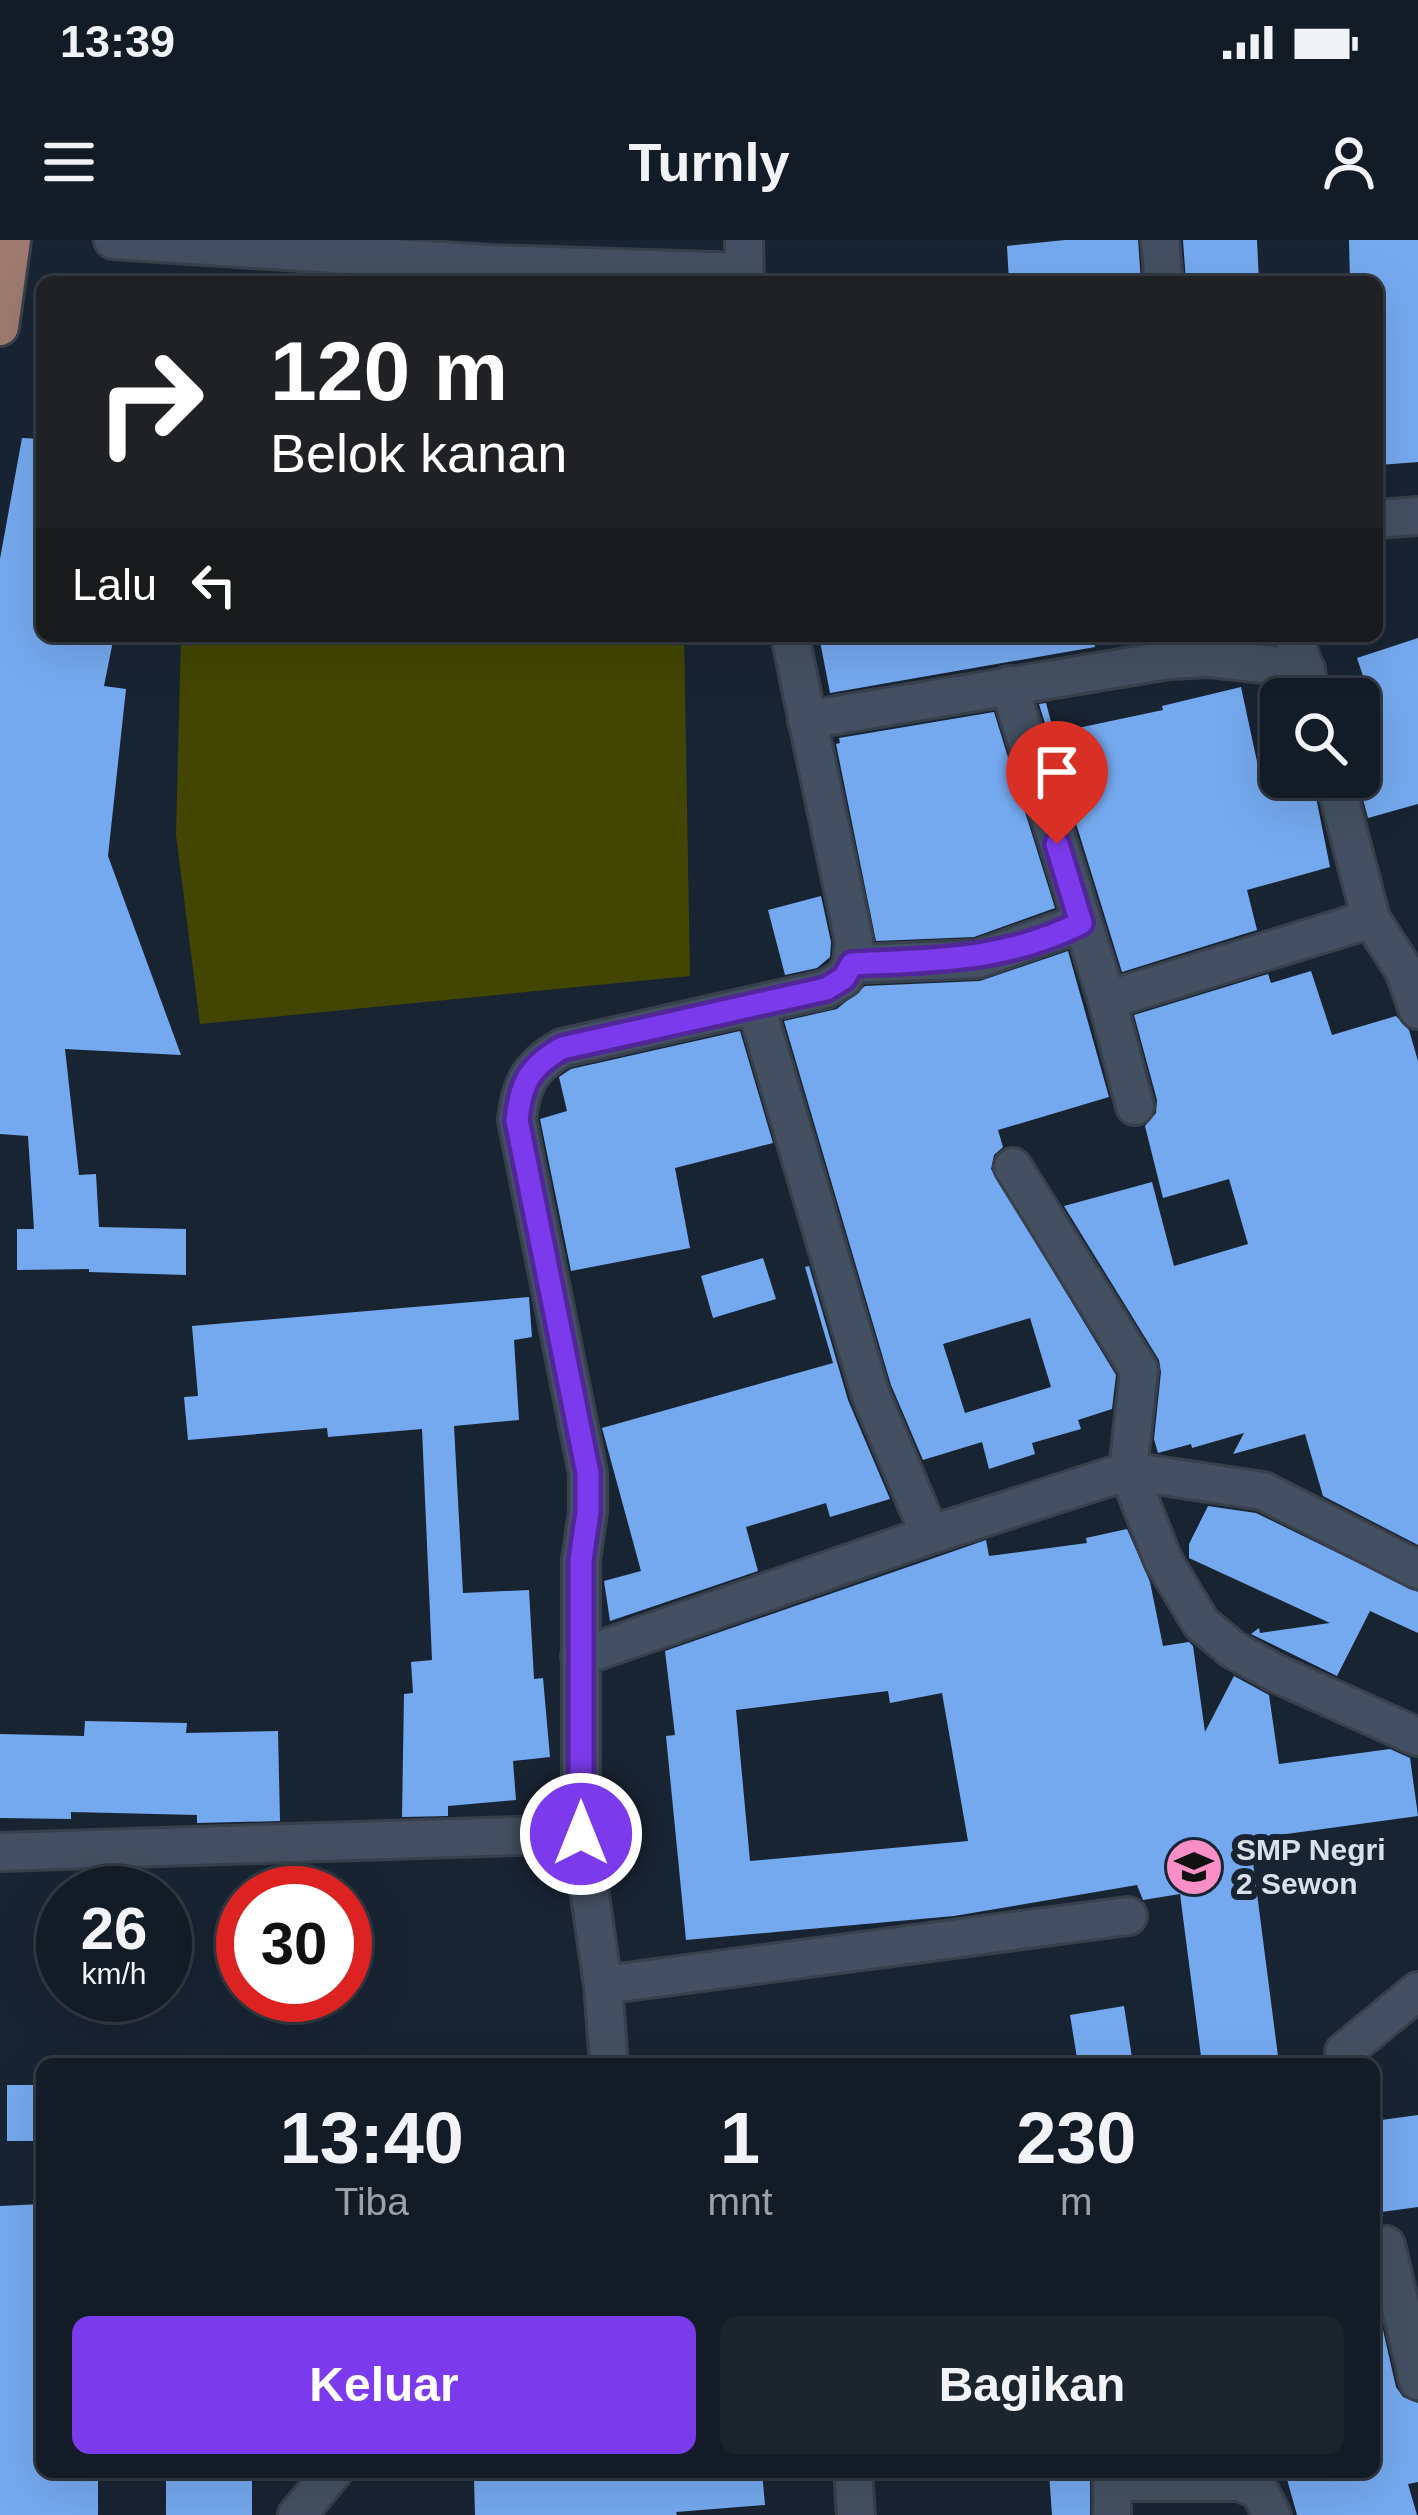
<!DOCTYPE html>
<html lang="id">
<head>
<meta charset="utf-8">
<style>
	body { margin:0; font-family:Arial,sans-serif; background:#1c242e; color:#f1f3f6; height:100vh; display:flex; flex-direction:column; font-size:45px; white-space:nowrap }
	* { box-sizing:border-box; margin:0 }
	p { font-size:39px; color:#9da1a7 }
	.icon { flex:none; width:66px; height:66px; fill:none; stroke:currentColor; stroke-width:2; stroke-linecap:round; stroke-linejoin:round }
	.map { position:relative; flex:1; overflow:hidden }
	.panel { position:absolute; left:36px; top:1818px; width:1344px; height:420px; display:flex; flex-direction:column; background:#131b26; border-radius:18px; box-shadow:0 12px 48px #0002,0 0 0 3px #323943 }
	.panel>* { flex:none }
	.banner { position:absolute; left:36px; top:36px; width:1347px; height:366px; border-radius:18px; box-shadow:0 12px 48px #0002,0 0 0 3px #323943; background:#202124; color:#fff; overflow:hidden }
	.tools { position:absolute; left:1260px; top:438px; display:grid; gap:24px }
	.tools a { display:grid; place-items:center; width:120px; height:120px; border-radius:18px; background:#131b26; box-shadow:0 12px 48px #0002,0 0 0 3px #323943; font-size:60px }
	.speed { position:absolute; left:36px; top:1626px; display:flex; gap:24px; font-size:60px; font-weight:700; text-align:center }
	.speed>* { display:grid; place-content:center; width:156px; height:156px; border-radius:50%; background:#131b26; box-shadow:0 12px 48px #0002,0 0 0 3px #323943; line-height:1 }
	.speed small { font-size:30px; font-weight:400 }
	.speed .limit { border:18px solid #d22; background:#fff; color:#111 }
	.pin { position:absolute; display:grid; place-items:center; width:102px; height:102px; color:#fff; margin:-123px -51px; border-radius:50% 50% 50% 0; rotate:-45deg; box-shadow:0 0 12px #0007 }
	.pin .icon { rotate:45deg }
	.me { position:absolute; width:132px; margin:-66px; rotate:0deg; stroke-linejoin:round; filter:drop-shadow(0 0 9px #0008) }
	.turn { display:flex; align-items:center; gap:42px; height:252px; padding:0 36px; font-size:54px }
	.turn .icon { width:156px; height:156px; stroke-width:2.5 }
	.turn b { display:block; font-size:84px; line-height:102px }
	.then { display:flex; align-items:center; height:114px; padding:0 36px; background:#0003; gap:24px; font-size:45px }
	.eta { display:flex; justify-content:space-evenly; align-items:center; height:204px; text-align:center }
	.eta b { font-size:72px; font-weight:800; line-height:84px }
	.button { display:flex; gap:24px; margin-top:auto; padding:24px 36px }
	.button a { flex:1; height:138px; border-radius:18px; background:#7c3aed; color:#fff; font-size:48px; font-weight:800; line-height:138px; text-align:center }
	.button a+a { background:#1c242e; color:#f1f3f6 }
	.status { display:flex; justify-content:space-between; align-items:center; height:84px; padding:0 60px; background:#131b26; direction:ltr }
	.status svg { height:33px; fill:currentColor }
	header { display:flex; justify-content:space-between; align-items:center; height:156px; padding:0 36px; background:#131b26; font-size:54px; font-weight:800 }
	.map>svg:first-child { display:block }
	.green { fill:#424602 }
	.building { fill:#75a9ef; fill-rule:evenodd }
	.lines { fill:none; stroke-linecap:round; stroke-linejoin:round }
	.minor-casing { stroke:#37404c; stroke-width:42 }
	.major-casing { stroke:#37404c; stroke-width:42 }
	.minor { stroke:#445061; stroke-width:36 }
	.major { stroke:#9d796f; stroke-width:36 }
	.route-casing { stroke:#51269a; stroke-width:30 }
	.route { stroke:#7c3aed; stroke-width:21 }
	.labels { text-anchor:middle; stroke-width:12; stroke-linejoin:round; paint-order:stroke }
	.poi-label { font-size:30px; font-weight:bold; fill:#d9e0ea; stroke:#192433; text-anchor:start }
</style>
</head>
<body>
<div class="status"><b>13:39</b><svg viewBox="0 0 49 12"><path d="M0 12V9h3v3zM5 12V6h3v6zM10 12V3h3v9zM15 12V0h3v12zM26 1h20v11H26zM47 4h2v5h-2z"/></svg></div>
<header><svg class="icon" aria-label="menu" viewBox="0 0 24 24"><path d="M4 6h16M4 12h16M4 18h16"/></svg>Turnly<svg class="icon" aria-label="person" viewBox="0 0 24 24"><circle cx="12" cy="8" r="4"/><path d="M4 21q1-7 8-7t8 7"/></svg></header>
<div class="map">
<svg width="1418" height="2275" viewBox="0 0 1418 2275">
	<rect width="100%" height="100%" fill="#192433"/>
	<path class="green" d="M 181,396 L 684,396 L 690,736 L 200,784 L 176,595 Z"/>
	<path class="building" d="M 1065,0 L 1138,0 L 1141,42 L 1009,42 L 1007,6 Z
		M 1183,0 L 1257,0 L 1259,42 L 1186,42 Z
		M 1349,0 L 1418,0 L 1418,222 L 1379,225 L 1377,42 L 1350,42 Z
		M 22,198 L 42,199 L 42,396 L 114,396 L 104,446 L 126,449 L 108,616 L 181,815 L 65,809 L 79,935 L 96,934 L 99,987 L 186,989 L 186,1035 L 89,1032 L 89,1029 L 17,1030 L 17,989 L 34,989 L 28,896 L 0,894 L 0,319 Z
		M 819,396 L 1094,396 L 1095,407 L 830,453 Z
		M 1418,398 L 1418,564 L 1368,578 L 1357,537 L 1359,493 L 1380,487 L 1357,418 Z
		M 1241,447 L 1259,531 L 1281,524 L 1281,537 L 1312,537 L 1330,627 L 1247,650 L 1257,690 L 1122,732 L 1039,464 L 1046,463 L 1054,493 L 1163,470 L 1162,466 Z
		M 994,472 L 1055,668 L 974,697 L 876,701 L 836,504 L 840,503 L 839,498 Z
		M 821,656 L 831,702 L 830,717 L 817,728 L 785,735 L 768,670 Z
		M 1068,711 L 1109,857 L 998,890 L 1003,907 L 994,915 L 991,929 L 1116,1135 L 1112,1169 L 1078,1180 L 1081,1189 L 1032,1203 L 1035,1214 L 989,1229 L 982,1202 L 923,1220 L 891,1145 L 784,781 L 837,769 L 865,746 L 980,741 ZM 1030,1078 L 1051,1147 L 965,1173 L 943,1104 Z
		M 1311,731 L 1332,795 L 1396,776 L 1409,790 L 1418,821 L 1418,1305 L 1323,1256 L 1305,1194 L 1233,1214 L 1244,1193 L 1192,1208 L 1191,1204 L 1158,1213 L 1154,1199 L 1161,1132 L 1159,1120 L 1064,966 L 1152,942 L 1174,1026 L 1248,1004 L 1229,939 L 1163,958 L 1145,886 L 1156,873 L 1157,860 L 1134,775 L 1268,734 L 1271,743 Z
		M 740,791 L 773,903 L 675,928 L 690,1008 L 571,1031 L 540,879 L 567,871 L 559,837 L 571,829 Z
		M 763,1018 L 776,1059 L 713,1078 L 701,1036 Z
		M 809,1026 L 848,1160 L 890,1259 L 830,1277 L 826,1263 L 746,1287 L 758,1331 L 610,1381 L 604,1341 L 641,1331 L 602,1188 L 833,1123 L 805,1027 Z
		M 529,1057 L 532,1097 L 514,1100 L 519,1180 L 454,1186 L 463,1353 L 529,1350 L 534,1439 L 543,1438 L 550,1517 L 513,1521 L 516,1560 L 448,1566 L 448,1576 L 402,1577 L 404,1454 L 413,1453 L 411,1422 L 432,1420 L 422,1189 L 328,1197 L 327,1188 L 188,1200 L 184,1157 L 198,1156 L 192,1086 Z
		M 1208,1266 L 1256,1273 L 1418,1352 L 1418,1393 L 1370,1371 L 1337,1436 L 1251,1394 L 1259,1388 L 1260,1393 L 1330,1383 L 1189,1318 L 1189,1304 Z
		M 1127,1289 L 1150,1342 L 1163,1406 L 1189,1402 L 1193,1406 L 1205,1492 L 1234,1436 L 1269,1455 L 1279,1524 L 1390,1509 L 1410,1518 L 1418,1576 L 1250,1599 L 1279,1824 L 1202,1824 L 1180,1654 L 1143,1660 L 1137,1645 L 954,1676 L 686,1700 L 666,1496 L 675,1495 L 665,1411 L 986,1300 L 989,1316 L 1087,1303 L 1086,1298 ZM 888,1451 L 890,1463 L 942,1453 L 968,1601 L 750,1621 L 736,1470 Z
		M 85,1481 L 187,1483 L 186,1493 L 278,1491 L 280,1581 L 197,1583 L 197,1575 L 71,1572 L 71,1579 L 0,1578 L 0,1494 L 84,1496 Z
		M 1124,1766 L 1133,1824 L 1078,1824 L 1070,1775 Z
		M 7,1845 L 42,1845 L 42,1901 L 7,1901 Z
		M 1418,1875 L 1418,1967 L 1374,1973 L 1374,1881 Z
		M 42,1964 L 42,2235 L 98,2235 L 98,2275 L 0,2275 L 0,1966 Z
		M 1383,2090 L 1396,2147 L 1403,2157 L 1418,2163 L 1418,2242 L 1408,2244 L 1417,2275 L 1297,2275 L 1285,2232 L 1374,2232 L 1374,2092 Z
		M 166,2232 L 252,2232 L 252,2275 L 166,2275 Z
		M 501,2232 L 762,2232 L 765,2265 L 676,2272 L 677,2275 L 475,2275 L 474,2239 L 502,2238 Z
		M 1049,2232 L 1090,2232 L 1090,2275 L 1052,2275 Z"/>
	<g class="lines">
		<defs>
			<path id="minor" d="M 113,0 L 489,24 L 744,32
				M 744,0 L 745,42
				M 1160,0 L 1164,42
				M 1377,279 L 1418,276
				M 790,396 L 854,701 L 852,724
				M 1294,396 L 1314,459
				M 1009,445 L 1107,760 L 1135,866
				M 807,480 L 1169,420 L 1209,418 L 1306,429
				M 1334,537 L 1371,679 L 1404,730 L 1418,770
				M 1107,760 L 1371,679
				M 756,766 L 870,1153 L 930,1295
				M 1013,927 L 1139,1130 L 1128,1231 L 1163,1320 L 1201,1383 L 1232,1409 L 1277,1434 L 1418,1497
				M 580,1417 L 930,1295 L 1128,1231 L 1263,1251 L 1418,1330
				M 0,1612 L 581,1594
				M 603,1745 L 1128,1676
				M 1344,1812 L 1418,1751
				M 609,1824 L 603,1745 L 581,1594 L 581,1320 L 588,1272 L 588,1233 L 517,880 C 521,843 530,827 562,808 L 826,749 L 844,738 L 852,724 L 978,719 L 1081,683
				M 1386,2005 L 1418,2141
				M 853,2232 L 856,2275
				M 1112,2232 L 1112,2275
				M 1112,2242 L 1239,2242 L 1259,2250 L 1272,2275
				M 297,2275 L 333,2232"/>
			<path id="major" d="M 0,87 L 12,0"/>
		</defs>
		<use href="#minor" class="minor-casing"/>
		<use href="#major" class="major-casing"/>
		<use href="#minor" class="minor"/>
		<use href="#major" class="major"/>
	</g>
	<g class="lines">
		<defs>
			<path id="route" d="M 581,1594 L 581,1320 L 588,1272 L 588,1233 L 517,880 C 521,843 529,827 562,808 L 826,749 L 844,738 L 852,724 C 934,720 1005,721 1081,683 L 1057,604"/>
		</defs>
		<use href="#route" class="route-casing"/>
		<use href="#route" class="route"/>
	</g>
	<defs>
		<symbol id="school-disc" viewBox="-11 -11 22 22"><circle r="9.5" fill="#fa8fc8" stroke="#192433"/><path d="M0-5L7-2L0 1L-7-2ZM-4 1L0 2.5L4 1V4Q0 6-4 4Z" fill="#111"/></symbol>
	</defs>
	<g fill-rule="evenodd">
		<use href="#school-disc" x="1161" y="1594" width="66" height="66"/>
	</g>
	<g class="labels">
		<g class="poi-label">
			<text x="1236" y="1620">SMP Negri<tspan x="1236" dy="34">2 Sewon</tspan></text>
		</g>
	</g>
</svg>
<div class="tools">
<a><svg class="icon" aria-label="search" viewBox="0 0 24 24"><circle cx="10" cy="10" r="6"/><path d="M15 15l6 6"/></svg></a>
</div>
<div class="speed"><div>26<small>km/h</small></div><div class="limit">30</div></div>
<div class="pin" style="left:1057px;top:604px;background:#d93025"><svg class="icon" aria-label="arrive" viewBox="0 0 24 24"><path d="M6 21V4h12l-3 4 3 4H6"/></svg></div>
<svg class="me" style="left:581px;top:1594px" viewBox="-20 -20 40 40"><circle r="17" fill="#7c3aed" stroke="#fff" stroke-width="3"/><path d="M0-11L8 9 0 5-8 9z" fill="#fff"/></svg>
<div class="banner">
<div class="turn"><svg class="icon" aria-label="right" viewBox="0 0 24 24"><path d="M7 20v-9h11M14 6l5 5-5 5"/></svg><div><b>120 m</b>Belok kanan</div></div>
<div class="then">Lalu<svg class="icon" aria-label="left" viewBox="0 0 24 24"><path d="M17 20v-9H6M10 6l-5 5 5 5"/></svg></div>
</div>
<section class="panel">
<div class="eta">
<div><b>13:40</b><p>Tiba</p></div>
<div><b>1</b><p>mnt</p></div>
<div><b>230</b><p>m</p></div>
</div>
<div class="button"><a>Keluar</a><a>Bagikan</a></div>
</section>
</div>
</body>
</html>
